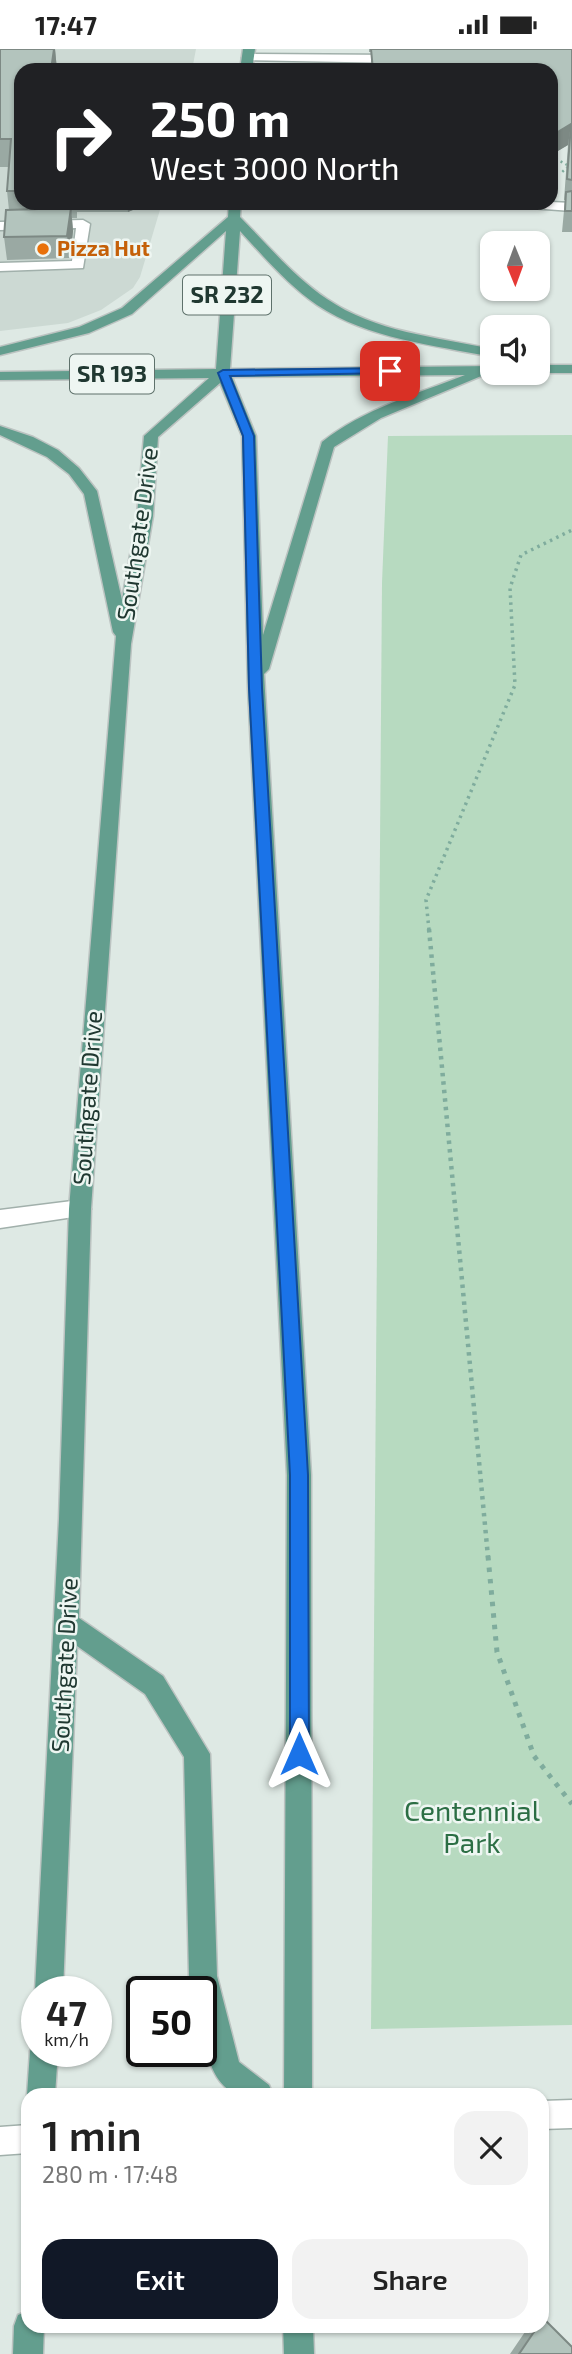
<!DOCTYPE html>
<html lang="en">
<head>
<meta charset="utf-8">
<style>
	body { margin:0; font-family:"Exo 2",sans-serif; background:#f2f2f2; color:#222; height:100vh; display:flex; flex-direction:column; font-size:26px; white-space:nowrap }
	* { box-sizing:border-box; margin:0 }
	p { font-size:23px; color:#767676 }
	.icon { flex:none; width:38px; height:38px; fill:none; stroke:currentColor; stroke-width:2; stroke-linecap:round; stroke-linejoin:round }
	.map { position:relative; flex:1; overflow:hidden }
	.sheet { position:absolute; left:21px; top:2039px; width:528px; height:245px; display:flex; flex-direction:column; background:#fff; border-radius:21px; box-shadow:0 2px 5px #0004 }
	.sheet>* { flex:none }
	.hud { position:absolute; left:14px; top:14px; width:544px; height:147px; border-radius:21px; box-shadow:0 2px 5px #0004; background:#202124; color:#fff; overflow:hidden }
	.needle { width:46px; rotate:179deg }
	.controls { position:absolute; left:480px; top:182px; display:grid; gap:14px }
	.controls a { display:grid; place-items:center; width:70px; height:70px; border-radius:14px; background:#fff; box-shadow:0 2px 5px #0004; font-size:35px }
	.speed { position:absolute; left:21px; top:1927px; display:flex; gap:14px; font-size:35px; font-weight:700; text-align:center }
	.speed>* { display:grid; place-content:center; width:91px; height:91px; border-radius:50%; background:#fff; box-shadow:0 2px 5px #0004; line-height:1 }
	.speed small { font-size:18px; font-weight:400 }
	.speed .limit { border:4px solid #111; border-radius:10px; background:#fff; color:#111 }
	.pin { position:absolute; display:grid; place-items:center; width:60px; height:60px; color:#fff; margin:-30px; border-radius:14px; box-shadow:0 4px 10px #0006 }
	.me { position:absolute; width:77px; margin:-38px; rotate:0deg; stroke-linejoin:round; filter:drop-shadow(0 0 5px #0008) }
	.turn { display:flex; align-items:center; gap:24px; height:147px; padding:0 21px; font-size:32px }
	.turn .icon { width:91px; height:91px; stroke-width:2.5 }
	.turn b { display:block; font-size:49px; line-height:60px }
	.round { display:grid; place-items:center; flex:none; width:74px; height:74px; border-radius:21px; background:#f2f2f2 }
	.summary { display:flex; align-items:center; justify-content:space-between; height:119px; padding:0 21px }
	h1 { font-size:42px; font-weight:600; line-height:52px }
	.cta { display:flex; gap:14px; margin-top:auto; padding:14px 21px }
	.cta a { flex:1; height:80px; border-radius:21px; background:#111827; color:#fff; font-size:28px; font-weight:600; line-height:80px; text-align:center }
	.cta a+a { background:#f2f2f2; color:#222 }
	.status { display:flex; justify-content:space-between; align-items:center; height:49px; padding:0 35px; background:#fff; direction:ltr }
	.status svg { height:19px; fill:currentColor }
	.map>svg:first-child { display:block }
	.built { fill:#ccd9d3 }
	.green { fill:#b7dac0 }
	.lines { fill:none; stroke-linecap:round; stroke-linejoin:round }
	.minor-casing { stroke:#a1b0ab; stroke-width:3 }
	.major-casing { stroke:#bcc3c1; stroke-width:3 }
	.path-far3 { stroke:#7fac9d; stroke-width:2.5; stroke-dasharray:2 3.5; stroke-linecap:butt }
	.path-far2 { stroke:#7fac9d; stroke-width:3.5; stroke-dasharray:2.5 4.5; stroke-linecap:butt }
	.path-far1 { stroke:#7fac9d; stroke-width:4.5; stroke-dasharray:3.5 5; stroke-linecap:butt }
	.path { stroke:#7fac9d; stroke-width:5; stroke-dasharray:4.5 7; stroke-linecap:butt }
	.minor { fill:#fff; fill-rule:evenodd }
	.major { fill:#639e8e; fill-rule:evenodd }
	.wall { fill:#9aa9a3 }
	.shaded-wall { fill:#7d8984 }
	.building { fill:#b3c4bd; stroke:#7d8984; stroke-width:2 }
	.route { fill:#1a73e8; stroke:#114b97; stroke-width:2 }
	.food-dot { fill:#e8710a; stroke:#eef6f2; stroke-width:2.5 }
	.labels { text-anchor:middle; stroke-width:5; stroke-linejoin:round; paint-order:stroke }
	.far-food-label { font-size:21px; font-weight:bold; fill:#c56008; stroke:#eef6f2; text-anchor:start }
	.shield { fill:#eef6f2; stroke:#5e716b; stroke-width:2 }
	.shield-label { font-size:23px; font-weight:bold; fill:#203831 }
	.street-label { font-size:24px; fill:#203831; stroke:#eef6f2 }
	.near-park-label { font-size:28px; fill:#2b6e44; stroke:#eef6f2 }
</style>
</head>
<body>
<div class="status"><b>17:47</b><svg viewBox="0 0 49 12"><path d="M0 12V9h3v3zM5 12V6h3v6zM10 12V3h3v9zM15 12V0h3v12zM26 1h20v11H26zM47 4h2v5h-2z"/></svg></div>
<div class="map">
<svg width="572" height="2305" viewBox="0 0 572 2305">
	<rect width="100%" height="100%" fill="#dee9e4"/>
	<path class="built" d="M 0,0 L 196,0 L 192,21 L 21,21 L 21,154 L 162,154 L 140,228 L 133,239 L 101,261 L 68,274 L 0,282 Z"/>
	<path class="green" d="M 572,386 L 572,1976 L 371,1980 L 382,534 L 388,387 Z"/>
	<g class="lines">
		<defs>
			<path id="minor" d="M 248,5 L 397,6 L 403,10 L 397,14 L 244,11 L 242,9 Z
				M 551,153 L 572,154 L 572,162 L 517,158 L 511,154 Z
				M 83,171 L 90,175 L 83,219 L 0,222 L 0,214 L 72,212 L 76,179 L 0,181 L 0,173 Z
				M 80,1151 L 87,1154 L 91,1160 L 87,1166 L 0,1179 L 0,1161 Z
				M 572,2051 L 572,2079 L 542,2080 L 542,2052 Z
				M 28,2076 L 28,2104 L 0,2106 L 0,2078 Z"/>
			<path id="major" d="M 243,0 L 255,0 L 252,21 L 240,21 Z
				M 229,154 L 241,154 L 240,168 C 268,196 294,228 327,250 C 375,283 436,288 492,300 L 492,308 C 434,296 368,290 317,256 C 288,236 264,208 240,182 L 230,320 L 492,317 L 492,324 L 497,324 L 486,325 L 381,369 L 334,398 L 269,620 L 264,625 L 311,1426 L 312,2046 L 284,2046 L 287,1426 L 248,639 L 242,387 L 220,334 L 158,388 L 153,467 L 131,595 L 91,1160 L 79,1569 L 163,1627 L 210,1705 L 217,1927 L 239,2013 L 269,2036 L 273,2046 C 262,2046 244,2049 234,2044 C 203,2029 201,1973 201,1942 L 193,1942 L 189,1927 L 184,1708 L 145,1645 L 77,1597 L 63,1942 L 37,1942 L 37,1946 L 35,1942 L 59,1470 L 69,1160 L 116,587 L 113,583 L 84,445 L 69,425 L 47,408 L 0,386 L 0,377 L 33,388 L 58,401 L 79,419 L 97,442 L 122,551 L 137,467 L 144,387 L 209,329 L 0,331 L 0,323 L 216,320 L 226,182 L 132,265 L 89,284 L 0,306 L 0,298 L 79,278 L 122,259 L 228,168 ZM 465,326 C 417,345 363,360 322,393 L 263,586 L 256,387 L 232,328 Z
				M 537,316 L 572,316 L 572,324 L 535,324 L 537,324 Z
				M 37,1991 L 37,2002 L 58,2002 L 55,2046 L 28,2046 L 28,2049 L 27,2046 L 30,2002 Z
				M 28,2262 L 28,2277 L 44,2277 L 43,2305 L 13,2305 L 14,2277 L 18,2266 Z
				M 283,2277 L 313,2277 L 314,2305 L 284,2305 Z"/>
		</defs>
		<use href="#minor" class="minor-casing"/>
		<use href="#major" class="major-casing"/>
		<path class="path-far3" d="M 551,107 L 569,117 L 561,124"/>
		<path class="path-far2" d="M 429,881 L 426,851 L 515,636 L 510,539 L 521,506 L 572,481"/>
		<path class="path-far1" d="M 429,880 L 488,1508"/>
		<path class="path" d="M 488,1507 L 497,1603 L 534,1707 L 572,1755"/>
		<use href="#minor" class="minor"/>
		<use href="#major" class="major"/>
	</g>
	<path class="wall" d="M 0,0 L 55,0 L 57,21 L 21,21 L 21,154 L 145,154 L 145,156 L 128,163 L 77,163 L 77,169 L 72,169 L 73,182 L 70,209 L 7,211 L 4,188 L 9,161 L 7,142 L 9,118 L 0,118 Z
		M 369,0 L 572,0 L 572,183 L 562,183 L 565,151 L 564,151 L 568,96 L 551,106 L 551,21 L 371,21 L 371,3 L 369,3 Z
		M 542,2268 L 572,2305 L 510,2305 L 529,2277 L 542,2277 Z"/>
	<path class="shaded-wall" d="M 54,0 L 55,0 L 57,21 L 51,21 Z
		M 571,75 L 568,96 L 551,106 L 551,87 Z
		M 127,154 L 145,154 L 145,156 L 128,163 Z
		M 71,159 L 73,182 L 70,209 L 67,187 Z"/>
	<path class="building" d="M 0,0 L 54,0 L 51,21 L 21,21 L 21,142 L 7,142 L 11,90 L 0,90 Z
		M 371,0 L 572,0 L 572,131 L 567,130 L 571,75 L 551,87 L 551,21 L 373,21 Z
		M 572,142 L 572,162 L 565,162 L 566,143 Z
		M 71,159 L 67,187 L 4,188 L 6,161 Z
		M 543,2269 L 572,2298 L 572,2305 L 519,2305 L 538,2277 L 542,2277 Z"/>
	<path class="route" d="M 390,319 L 394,320 L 394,324 L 230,327 L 254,387 L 262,639 L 308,1426 L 309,1705 L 306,1712 L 299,1715 L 292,1712 L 290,1705 L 290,1426 L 249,639 L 243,387 L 218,324 L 223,321 Z"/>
	<circle class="food-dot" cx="43" cy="200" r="7"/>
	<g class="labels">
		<g class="far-food-label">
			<text x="57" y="207">Pizza Hut</text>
		</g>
		<g class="shield">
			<rect x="183" y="226.5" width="88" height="39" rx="5"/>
			<rect x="70" y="305.5" width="84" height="39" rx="5"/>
		</g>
		<g class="shield-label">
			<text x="227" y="254">SR 232</text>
			<text x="112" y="333">SR 193</text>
		</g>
		<g class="street-label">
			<text transform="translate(138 485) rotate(-82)" y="8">Southgate Drive</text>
			<text transform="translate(88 1049) rotate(-86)" y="8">Southgate Drive</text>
			<text transform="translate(65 1616) rotate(-87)" y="8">Southgate Drive</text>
		</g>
		<g class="near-park-label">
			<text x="472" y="1772">Centennial<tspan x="472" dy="32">Park</tspan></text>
		</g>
	</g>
</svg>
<div class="controls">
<a><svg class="needle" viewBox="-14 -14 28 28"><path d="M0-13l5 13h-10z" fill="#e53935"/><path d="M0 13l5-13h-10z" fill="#767676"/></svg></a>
<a><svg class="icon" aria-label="sound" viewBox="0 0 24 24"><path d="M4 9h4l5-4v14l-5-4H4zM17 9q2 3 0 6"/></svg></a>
</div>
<div class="speed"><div>47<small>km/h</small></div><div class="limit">50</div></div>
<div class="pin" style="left:390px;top:322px;background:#d93025"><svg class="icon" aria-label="arrive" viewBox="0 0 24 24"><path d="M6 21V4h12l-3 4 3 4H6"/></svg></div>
<svg class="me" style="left:299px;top:1705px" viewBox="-20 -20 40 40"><path d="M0-17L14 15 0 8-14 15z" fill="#1a73e8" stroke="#fff" stroke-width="4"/></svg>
<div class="hud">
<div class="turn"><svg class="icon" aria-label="right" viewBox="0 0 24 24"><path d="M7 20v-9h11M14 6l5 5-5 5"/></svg><div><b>250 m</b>West 3000 North</div></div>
</div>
<section class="sheet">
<div class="summary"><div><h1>1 min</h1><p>280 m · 17:48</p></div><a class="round"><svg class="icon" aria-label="close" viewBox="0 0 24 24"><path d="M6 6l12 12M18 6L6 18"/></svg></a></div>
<div class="cta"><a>Exit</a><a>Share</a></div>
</section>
</div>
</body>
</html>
